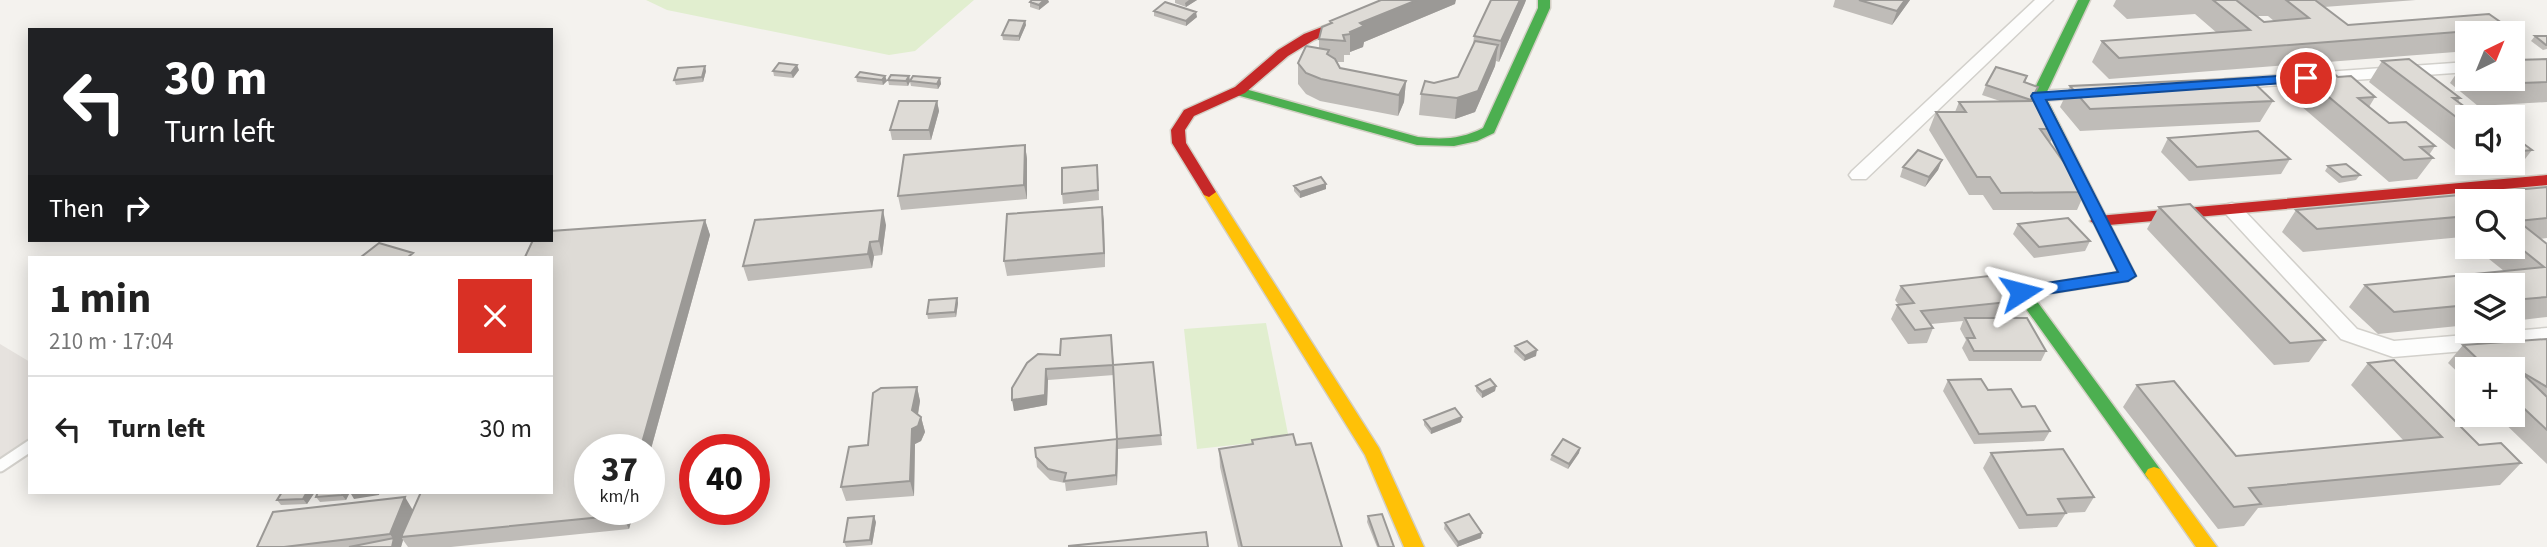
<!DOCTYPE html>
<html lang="en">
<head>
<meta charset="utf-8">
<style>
	body { margin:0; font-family:"Source Sans 3",sans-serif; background:#f2f2f2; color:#222; height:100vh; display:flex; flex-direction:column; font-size:26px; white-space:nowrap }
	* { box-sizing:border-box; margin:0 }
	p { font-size:23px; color:#767676 }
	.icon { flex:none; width:38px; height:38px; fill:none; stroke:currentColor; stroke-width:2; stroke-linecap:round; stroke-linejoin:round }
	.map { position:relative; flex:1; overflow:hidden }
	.panel { position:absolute; left:28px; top:256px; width:525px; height:238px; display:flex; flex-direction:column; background:#fff; border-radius:0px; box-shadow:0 4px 18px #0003 }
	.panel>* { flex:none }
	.hud { position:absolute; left:28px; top:28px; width:525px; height:214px; border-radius:0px; box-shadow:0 4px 18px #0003; background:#202124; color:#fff; overflow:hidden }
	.needle { width:46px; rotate:43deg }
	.controls { position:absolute; left:2455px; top:21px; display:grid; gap:14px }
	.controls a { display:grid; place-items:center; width:70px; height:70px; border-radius:0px; background:#fff; box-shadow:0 4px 18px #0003; font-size:35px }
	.speed { position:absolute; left:574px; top:434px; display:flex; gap:14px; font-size:35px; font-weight:700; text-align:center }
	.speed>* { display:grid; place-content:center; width:91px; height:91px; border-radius:50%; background:#fff; box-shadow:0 4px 18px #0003; line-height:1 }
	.speed small { font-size:18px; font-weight:400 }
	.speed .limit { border:10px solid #d22; background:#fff; color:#111 }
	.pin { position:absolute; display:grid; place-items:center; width:60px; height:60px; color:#fff; margin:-30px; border:4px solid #fff; border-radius:50%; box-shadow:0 2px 7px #0007 }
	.me { position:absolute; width:77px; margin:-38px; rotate:81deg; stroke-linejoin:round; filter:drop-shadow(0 0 5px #0008) }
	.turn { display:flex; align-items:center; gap:24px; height:147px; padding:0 21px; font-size:32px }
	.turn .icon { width:91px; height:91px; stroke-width:2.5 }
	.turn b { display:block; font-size:49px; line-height:60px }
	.then { display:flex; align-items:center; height:66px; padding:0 21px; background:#0003; gap:14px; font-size:26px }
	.round { display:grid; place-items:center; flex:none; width:74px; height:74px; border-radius:0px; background:#f2f2f2 }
	.summary { display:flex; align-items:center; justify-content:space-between; height:119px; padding:0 21px }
	h1 { font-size:42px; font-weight:700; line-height:52px }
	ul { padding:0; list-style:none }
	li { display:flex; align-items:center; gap:21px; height:105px; padding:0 21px; border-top:2px solid #e0e0e0 }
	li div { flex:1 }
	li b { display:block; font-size:26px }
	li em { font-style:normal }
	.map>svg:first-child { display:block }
	.industrial { fill:#e6e2de }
	.green { fill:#e1eecf }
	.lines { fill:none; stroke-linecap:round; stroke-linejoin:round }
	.lane-casing { stroke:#d2d0cb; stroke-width:15 }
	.street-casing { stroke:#d2d0cb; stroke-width:3 }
	.fast-casing { stroke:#d3cfc5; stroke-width:3 }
	.slow-casing { stroke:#d3cfc5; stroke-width:3 }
	.jam-casing { stroke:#d3cfc5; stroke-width:3 }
	.lane { stroke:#fdfdfc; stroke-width:11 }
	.street { fill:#fdfdfc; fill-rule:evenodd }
	.fast { fill:#4caf50; fill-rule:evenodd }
	.slow { fill:#ffc107; fill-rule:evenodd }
	.jam { fill:#c62828; fill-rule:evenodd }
	.wall { fill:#bfbcb8; fill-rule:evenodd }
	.shaded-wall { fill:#9b9996 }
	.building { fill:#dedbd6; stroke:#9b9996; stroke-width:2 }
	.route { fill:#1a73e8; stroke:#114b97; stroke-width:2 }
</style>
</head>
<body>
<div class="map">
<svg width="2547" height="547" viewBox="0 0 2547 547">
	<rect width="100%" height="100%" fill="#f4f2ee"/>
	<path class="industrial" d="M 0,344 L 30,362 L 30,448 L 0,467 Z"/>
	<path class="green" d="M 646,0 L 974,0 L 915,51 L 889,55 L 667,10 Z
		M 1266,323 L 1289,439 L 1197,449 L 1184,329 Z"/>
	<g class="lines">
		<defs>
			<path id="lane" d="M 0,466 L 30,446"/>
			<path id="street" d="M 2035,0 L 2053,0 L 1866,179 L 1852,179 L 1849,175 L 1852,171 Z
				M 2468,62 L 2468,72 L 2225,89 L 2216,84 L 2225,79 Z
				M 2092,88 L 2101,93 L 2098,97 L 2038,101 L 2029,96 L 2038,91 Z
				M 2232,203 L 2239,205 L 2357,329 L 2394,341 L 2547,328 L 2547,344 L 2393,357 L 2341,339 L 2225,213 L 2222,209 L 2225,205 Z"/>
			<path id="fast" d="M 1538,0 L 1550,0 L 1550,8 L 1494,133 L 1477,141 L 1454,146 L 1417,145 L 1233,94 L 1231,91 L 1238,87 L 1418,137 C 1442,140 1462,139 1483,128 L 1538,8 Z
				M 2078,0 L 2090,0 L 2045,96 L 2136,276 L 2128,281 L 2033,296 L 2160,469 L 2163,474 L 2160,479 L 2154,481 L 2148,479 L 2014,292 L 2022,287 L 2118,272 L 2031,96 Z"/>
			<path id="slow" d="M 1209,187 L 1216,192 L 1379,448 L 1424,547 L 1404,547 L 1365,455 L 1202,192 Z
				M 2154,467 L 2160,469 L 2217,547 L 2196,547 L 2145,474 L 2148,469 Z"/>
			<path id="jam" d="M 1391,0 L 1408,0 L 1314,40 L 1288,56 L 1245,93 L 1194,116 L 1185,130 L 1186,143 L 1216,192 L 1209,197 L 1204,195 L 1172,143 L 1171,130 L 1184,110 L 1235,87 L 1278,50 L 1304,34 Z
				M 2547,175 L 2547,185 L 2098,226 L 2090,221 L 2098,216 Z"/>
		</defs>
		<use href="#lane" class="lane-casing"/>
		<use href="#street" class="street-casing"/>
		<use href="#fast" class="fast-casing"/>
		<use href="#slow" class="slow-casing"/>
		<use href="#jam" class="jam-casing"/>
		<use href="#lane" class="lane"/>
		<use href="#street" class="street"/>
		<use href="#fast" class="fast"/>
		<use href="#slow" class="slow"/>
		<use href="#jam" class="jam"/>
	</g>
	<path class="wall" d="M 1032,0 L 1048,0 L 1049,2 L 1039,10 L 1030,7 L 1030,2 Z
		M 1175,0 L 1197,0 L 1186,7 L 1175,3 Z
		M 1491,0 L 1526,0 L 1499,62 L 1496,61 L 1495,66 L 1475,112 L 1455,119 L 1419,115 L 1421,94 L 1434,83 L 1458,77 L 1473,45 L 1474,36 Z
		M 1835,0 L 1910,0 L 1892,25 L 1833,7 Z
		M 2116,0 L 2416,0 L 2324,7 L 2348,25 L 2509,28 L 2505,33 L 2468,33 L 2468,51 L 2109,79 L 2092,62 L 2102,41 L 2217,33 L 2195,14 L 2127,19 L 2113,6 ZM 2258,16 L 2268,16 L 2274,21 L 2264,22 Z
		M 1455,4 L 1364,42 L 1363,47 L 1350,52 L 1350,55 L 1344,55 L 1344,62 L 1337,62 L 1340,68 L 1406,81 L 1404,102 L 1398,116 L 1320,101 L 1306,94 L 1298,84 L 1298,63 L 1319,48 L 1319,39 L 1330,24 L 1330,21 Z
		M 1154,11 L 1197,17 L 1186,26 L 1154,16 Z
		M 1025,21 L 1026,25 L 1019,41 L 1003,40 L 1002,35 Z
		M 2535,36 L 2547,36 L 2547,49 L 2543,50 L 2531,41 Z
		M 2547,59 L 2547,102 L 2478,106 L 2450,83 L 2464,62 L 2468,62 L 2468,79 L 2513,79 Z
		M 2382,61 L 2460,98 L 2458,102 L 2469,110 L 2468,117 L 2468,160 L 2369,82 Z
		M 2292,66 L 2338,77 L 2375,97 L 2369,107 L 2389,123 L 2435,146 L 2429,155 L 2433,158 L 2417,179 L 2389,182 L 2279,87 Z
		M 799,70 L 793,78 L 774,76 L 773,71 Z
		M 706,71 L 703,82 L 676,85 L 674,80 Z
		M 885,76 L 887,81 L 883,85 L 857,82 L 856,77 Z
		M 909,76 L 910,81 L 940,78 L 941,84 L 938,89 L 911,86 L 910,82 L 908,86 L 889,85 L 888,80 Z
		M 2027,76 L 2025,83 L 2038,87 L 2031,101 L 2056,129 L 2050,143 L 2085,192 L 2077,210 L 1993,210 L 1983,195 L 1969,195 L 1929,130 L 1936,112 L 1955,112 L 1959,102 L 2003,102 L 1982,95 L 1986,85 Z
		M 2070,86 L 2273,101 L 2260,122 L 2080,131 L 2060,107 Z
		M 937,101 L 939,111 L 931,140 L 892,140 L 890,130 Z
		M 2513,136 L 2532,150 L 2515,172 L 2487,174 L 2472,163 L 2513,163 Z
		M 2168,138 L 2290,159 L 2281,174 L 2189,181 L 2161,152 Z
		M 1025,145 L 1027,159 L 1027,199 L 901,210 L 898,196 Z
		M 1942,160 L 1938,170 L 1925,187 L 1900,177 L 1903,167 Z
		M 2328,166 L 2360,175 L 2356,180 L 2339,183 L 2325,171 Z
		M 1098,175 L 1099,200 L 1063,204 L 1062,194 Z
		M 1294,186 L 1326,189 L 1300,198 L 1294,191 Z
		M 2547,187 L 2547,238 L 2540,239 L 2547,244 L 2547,317 L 2513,321 L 2513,285 L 2468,285 L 2468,325 L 2378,334 L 2349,307 L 2365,285 L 2504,271 L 2474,247 L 2513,247 L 2513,201 L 2468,201 L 2468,241 L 2462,237 L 2303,252 L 2282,232 L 2296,210 Z
		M 1102,207 L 1105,267 L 1007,276 L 1004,261 Z
		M 2159,207 L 2325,340 L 2309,362 L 2274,365 L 2147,229 Z
		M 705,220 L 710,235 L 629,529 L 451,547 L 408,547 L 403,540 L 401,547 L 257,547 L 413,509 Z
		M 2018,224 L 2090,241 L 2085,251 L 2034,258 L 2013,234 Z
		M 886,225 L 882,255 L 874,256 L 872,268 L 748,281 L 743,266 Z
		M 1901,286 L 2018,301 L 2011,315 L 1986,318 L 2046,351 L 2041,361 L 1969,361 L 1962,348 L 1966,340 L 1960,329 L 1963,321 L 1931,324 L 1933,328 L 1927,343 L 1908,344 L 1891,319 L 1898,304 L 1895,300 Z
		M 957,298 L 958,303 L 956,317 L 928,319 L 927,314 Z
		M 1111,335 L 1114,365 L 1153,362 L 1162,445 L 1118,449 L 1117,485 L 1066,491 L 1065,483 L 1050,480 L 1037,467 L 1036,457 L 1117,439 L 1114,375 L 1048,380 L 1047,405 L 1014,411 L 1012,388 L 1060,355 Z
		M 2547,339 L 2547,464 L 2496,415 L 2513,415 L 2513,369 L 2468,369 L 2468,382 L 2448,363 L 2463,345 Z
		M 1515,346 L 1536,356 L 1524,361 L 1514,352 Z
		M 2368,363 L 2479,445 L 2521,463 L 2500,485 L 2258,508 L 2244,526 L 2218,529 L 2123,407 L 2137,385 L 2236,456 L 2404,441 L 2351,385 Z
		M 1948,380 L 1988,390 L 2022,407 L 2050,431 L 2044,441 L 1974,444 L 1943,391 Z
		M 1476,386 L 1496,386 L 1495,391 L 1482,398 L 1476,391 Z
		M 917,387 L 920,401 L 918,415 L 921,417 L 925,432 L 921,441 L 915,444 L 914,496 L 846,501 L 841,487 L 868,445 Z
		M 1462,417 L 1461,422 L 1431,434 L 1424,425 L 1424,420 Z
		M 1252,440 L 1296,445 L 1342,547 L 1238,547 L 1220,467 L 1219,449 L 1252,444 Z
		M 1580,448 L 1579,453 L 1568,469 L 1550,460 L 1552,455 Z
		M 1991,453 L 2094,497 L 2085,512 L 2066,513 L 2057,527 L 2019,529 L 1983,468 Z
		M 282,492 L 315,492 L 307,504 L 281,505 L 277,500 Z
		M 350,492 L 346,500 L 320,502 L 316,497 Z
		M 1368,516 L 1394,547 L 1377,547 L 1367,522 Z
		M 876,522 L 872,545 L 846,547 L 844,542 Z
		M 1445,523 L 1481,538 L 1457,547 L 1444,529 Z"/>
	<path class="shaded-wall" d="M 1044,0 L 1048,0 L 1049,2 L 1039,10 L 1039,5 Z
		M 1189,0 L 1197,0 L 1186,7 L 1185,3 Z
		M 1417,0 L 1456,0 L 1455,4 L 1364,42 L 1363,47 L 1350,52 L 1350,32 L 1360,23 Z
		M 1520,0 L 1526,0 L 1525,3 L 1499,62 L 1501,41 Z
		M 1905,0 L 1910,0 L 1892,25 L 1897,11 Z
		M 1196,12 L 1197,17 L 1186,26 L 1186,21 Z
		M 1025,21 L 1026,25 L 1019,41 L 1019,36 Z
		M 1498,45 L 1495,66 L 1475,112 L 1455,119 L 1457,98 Z
		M 797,65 L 799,70 L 793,78 L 791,73 Z
		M 705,66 L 706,71 L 703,82 L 702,77 Z
		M 885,76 L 887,81 L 883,85 L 882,80 Z
		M 909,76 L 910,81 L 908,86 L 906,81 Z
		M 940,78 L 941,84 L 938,89 L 937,84 Z
		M 1406,81 L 1404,102 L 1398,116 L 1399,95 Z
		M 937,101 L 939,111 L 931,140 L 929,130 Z
		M 1025,145 L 1027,159 L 1027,199 L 1024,185 Z
		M 1942,160 L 1938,170 L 1925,187 L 1929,177 Z
		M 1326,184 L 1326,189 L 1300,198 L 1300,192 Z
		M 1102,207 L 1104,222 L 1105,267 L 1104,253 Z
		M 883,210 L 886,225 L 882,255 L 879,241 Z
		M 705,220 L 710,235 L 649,456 L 649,450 L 640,450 Z
		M 870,242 L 874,256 L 872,268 L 868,254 Z
		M 957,298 L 958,303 L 956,317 L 955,312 Z
		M 1537,350 L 1536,356 L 1524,361 L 1525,356 Z
		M 1046,369 L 1048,380 L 1047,405 L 1014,411 L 1012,400 Z
		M 1496,386 L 1495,391 L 1482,398 L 1482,392 Z
		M 917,387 L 920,401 L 916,425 L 912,410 Z
		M 921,417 L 925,432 L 921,441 L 915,444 L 914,496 L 910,481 L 912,429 Z
		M 1462,417 L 1461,422 L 1431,434 L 1431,429 Z
		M 1117,439 L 1118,449 L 1117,485 L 1116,475 Z
		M 1580,448 L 1579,453 L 1568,469 L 1569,464 Z
		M 307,492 L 315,492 L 307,504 L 303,499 Z
		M 343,492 L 350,492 L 346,500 L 342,495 Z
		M 364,492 L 380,492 L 379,495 L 354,499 L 351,494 Z
		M 405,497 L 414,512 L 401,537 L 403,540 L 401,547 L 392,547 L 394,540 L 390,534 Z
		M 623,509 L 635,509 L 629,529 L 622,515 Z
		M 874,516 L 876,522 L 872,545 L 870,540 Z
		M 1482,533 L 1481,538 L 1457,547 L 1458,542 Z"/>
	<path class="building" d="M 1032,0 L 1044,0 L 1039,5 L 1030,2 Z
		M 1381,0 L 1417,0 L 1360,23 L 1364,26 L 1350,32 L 1351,34 L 1343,35 L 1345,41 L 1319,39 L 1322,27 L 1332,23 L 1330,21 Z
		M 1491,0 L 1520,0 L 1501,41 L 1474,36 Z
		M 1859,0 L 1905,0 L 1897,11 Z
		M 2213,0 L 2236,0 L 2264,22 L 2309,18 L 2286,0 L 2315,0 L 2348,25 L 2489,14 L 2509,28 L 2119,58 L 2102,41 L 2250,30 Z
		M 1165,2 L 1196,12 L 1186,21 L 1154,11 Z
		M 1009,20 L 1025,21 L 1019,36 L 1002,35 Z
		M 2535,36 L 2547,36 L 2547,45 L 2546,45 Z
		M 1475,41 L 1498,45 L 1478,91 L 1457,98 L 1421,94 L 1425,81 L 1434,83 L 1458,77 Z
		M 1306,46 L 1329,50 L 1327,54 L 1335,59 L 1340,68 L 1406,81 L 1399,95 L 1321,79 L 1306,73 L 1298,63 Z
		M 2409,59 L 2460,98 L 2453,98 L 2469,110 L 2477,110 L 2487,117 L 2468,117 L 2468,126 L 2382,61 Z
		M 2547,59 L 2547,82 L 2493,84 L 2486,79 L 2513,79 L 2513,60 Z
		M 779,63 L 797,65 L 791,73 L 773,71 Z
		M 2322,64 L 2338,77 L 2351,76 L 2375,97 L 2358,98 L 2389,123 L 2406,122 L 2435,146 L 2420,147 L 2433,158 L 2404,160 L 2292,66 Z
		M 705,66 L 702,77 L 674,80 L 678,68 Z
		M 1996,67 L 2027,76 L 2024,82 L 2038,87 L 2031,100 L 1986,85 Z
		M 860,72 L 885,76 L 882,80 L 856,77 Z
		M 891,75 L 909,76 L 906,81 L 888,80 Z
		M 913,76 L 940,78 L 937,84 L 910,81 Z
		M 2249,78 L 2273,101 L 2090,109 L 2070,86 Z
		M 899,101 L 937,101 L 929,130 L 890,130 Z
		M 2035,101 L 2056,129 L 2040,129 L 2085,192 L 2001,193 L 1990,177 L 1977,177 L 1936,112 L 1966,112 L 1959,102 Z
		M 2258,131 L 2290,159 L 2197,167 L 2168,138 Z
		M 2513,136 L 2532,150 L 2513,152 Z
		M 1025,145 L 1024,185 L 898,196 L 904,155 Z
		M 1918,150 L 1942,160 L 1929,177 L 1903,167 Z
		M 2346,164 L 2360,175 L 2342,177 L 2328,166 Z
		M 1097,165 L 1098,190 L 1062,194 L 1062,168 Z
		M 1321,177 L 1326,184 L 1300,192 L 1294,186 Z
		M 2547,187 L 2547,218 L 2518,221 L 2547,244 L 2547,297 L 2513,300 L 2513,285 L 2468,285 L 2468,305 L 2394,312 L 2365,285 L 2544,267 L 2513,242 L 2513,201 L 2468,201 L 2468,216 L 2317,229 L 2296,210 Z
		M 2190,204 L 2325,340 L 2290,343 L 2159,207 Z
		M 1102,207 L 1104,253 L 1004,261 L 1007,214 Z
		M 883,210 L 879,241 L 870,242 L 868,254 L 743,266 L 755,220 Z
		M 2068,218 L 2090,241 L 2039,247 L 2018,224 Z
		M 705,220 L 640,450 L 590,450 L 590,509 L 623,509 L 622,515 L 401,537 L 421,492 L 551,492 L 551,257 L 525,257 L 533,240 L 551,240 L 551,231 Z
		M 379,243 L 413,253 L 408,257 L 361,257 Z
		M 1998,275 L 2018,301 L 1921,311 L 1933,328 L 1915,330 L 1897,305 L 1914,303 L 1901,286 Z
		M 957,298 L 955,312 L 927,314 L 929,300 Z
		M 1965,318 L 2027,318 L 2046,351 L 1974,351 L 1967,338 L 1975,338 Z
		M 1111,335 L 1113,365 L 1153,362 L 1161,435 L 1117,439 L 1113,365 L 1046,369 L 1045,395 L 1012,400 L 1012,388 L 1027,363 L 1038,354 L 1060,355 L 1061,339 Z
		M 2547,339 L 2547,387 L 2520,371 L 2547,397 L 2547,430 L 2513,398 L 2513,369 L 2488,369 L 2463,345 Z
		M 1527,341 L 1537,350 L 1525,356 L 1515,346 Z
		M 2394,360 L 2479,445 L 2501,443 L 2521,463 L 2249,488 L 2261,504 L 2234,507 L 2137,385 L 2174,381 L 2236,456 L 2442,437 L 2368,363 Z
		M 1490,379 L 1496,386 L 1482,392 L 1476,386 Z
		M 1981,379 L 1988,390 L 2011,389 L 2022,407 L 2035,406 L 2050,431 L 1979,434 L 1948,380 Z
		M 917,387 L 912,410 L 921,417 L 918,426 L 912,429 L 910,481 L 841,487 L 849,447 L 868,445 L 873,393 L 881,388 Z
		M 1455,408 L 1462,417 L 1431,429 L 1424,420 Z
		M 1293,434 L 1296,445 L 1311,443 L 1342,547 L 1242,547 L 1219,449 L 1253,444 L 1252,440 Z
		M 1117,439 L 1116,475 L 1064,481 L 1066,473 L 1048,469 L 1036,457 L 1035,448 Z
		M 1563,439 L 1580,448 L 1569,464 L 1552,455 Z
		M 2063,449 L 2094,497 L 2058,499 L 2066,513 L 2027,515 L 1991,453 Z
		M 282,492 L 307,492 L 303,499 L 277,500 Z
		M 318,492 L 343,492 L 342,495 L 316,497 Z
		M 405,497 L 390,534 L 284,547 L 257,547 L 273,512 Z
		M 1382,514 L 1394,547 L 1379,547 L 1368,516 Z
		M 1469,514 L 1482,533 L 1458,542 L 1445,523 Z
		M 874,516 L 870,540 L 844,542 L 848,518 Z
		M 1206,532 L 1208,547 L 1069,547 L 1069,546 Z
		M 394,538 L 392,547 L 349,547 Z"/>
	<path class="route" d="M 2306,74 L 2311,75 L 2311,81 L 2046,100 L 2136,276 L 2128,281 L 2021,298 L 2016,296 L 2013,292 L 2021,287 L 2118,272 L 2031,96 L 2033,93 Z"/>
</svg>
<div class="controls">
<a><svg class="needle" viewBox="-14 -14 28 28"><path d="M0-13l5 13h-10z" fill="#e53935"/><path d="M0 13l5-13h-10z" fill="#767676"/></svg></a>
<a><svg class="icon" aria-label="sound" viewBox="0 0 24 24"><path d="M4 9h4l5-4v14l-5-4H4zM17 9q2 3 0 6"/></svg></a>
<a><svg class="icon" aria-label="search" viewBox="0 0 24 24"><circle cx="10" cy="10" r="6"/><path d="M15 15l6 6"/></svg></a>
<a><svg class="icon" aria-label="layers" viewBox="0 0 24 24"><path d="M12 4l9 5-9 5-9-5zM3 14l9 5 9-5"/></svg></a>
<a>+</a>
</div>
<div class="speed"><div>37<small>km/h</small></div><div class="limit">40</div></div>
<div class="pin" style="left:2306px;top:78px;background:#d93025"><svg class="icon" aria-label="arrive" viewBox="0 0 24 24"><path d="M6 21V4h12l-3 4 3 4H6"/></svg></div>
<svg class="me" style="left:2021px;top:292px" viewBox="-20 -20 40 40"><path d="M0-17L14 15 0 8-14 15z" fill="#1a73e8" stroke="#fff" stroke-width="4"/></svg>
<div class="hud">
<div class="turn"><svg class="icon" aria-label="left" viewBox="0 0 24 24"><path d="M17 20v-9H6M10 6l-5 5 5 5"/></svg><div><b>30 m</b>Turn left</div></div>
<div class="then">Then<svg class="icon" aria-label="right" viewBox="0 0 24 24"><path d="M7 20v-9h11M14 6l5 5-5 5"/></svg></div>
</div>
<section class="panel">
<div class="summary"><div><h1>1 min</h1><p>210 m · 17:04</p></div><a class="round" style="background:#d93025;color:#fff"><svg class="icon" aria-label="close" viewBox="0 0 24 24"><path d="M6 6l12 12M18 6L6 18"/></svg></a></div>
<ul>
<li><svg class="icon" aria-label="left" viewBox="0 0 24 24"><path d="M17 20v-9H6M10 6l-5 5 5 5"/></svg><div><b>Turn left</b></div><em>30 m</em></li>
</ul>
</section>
</div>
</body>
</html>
